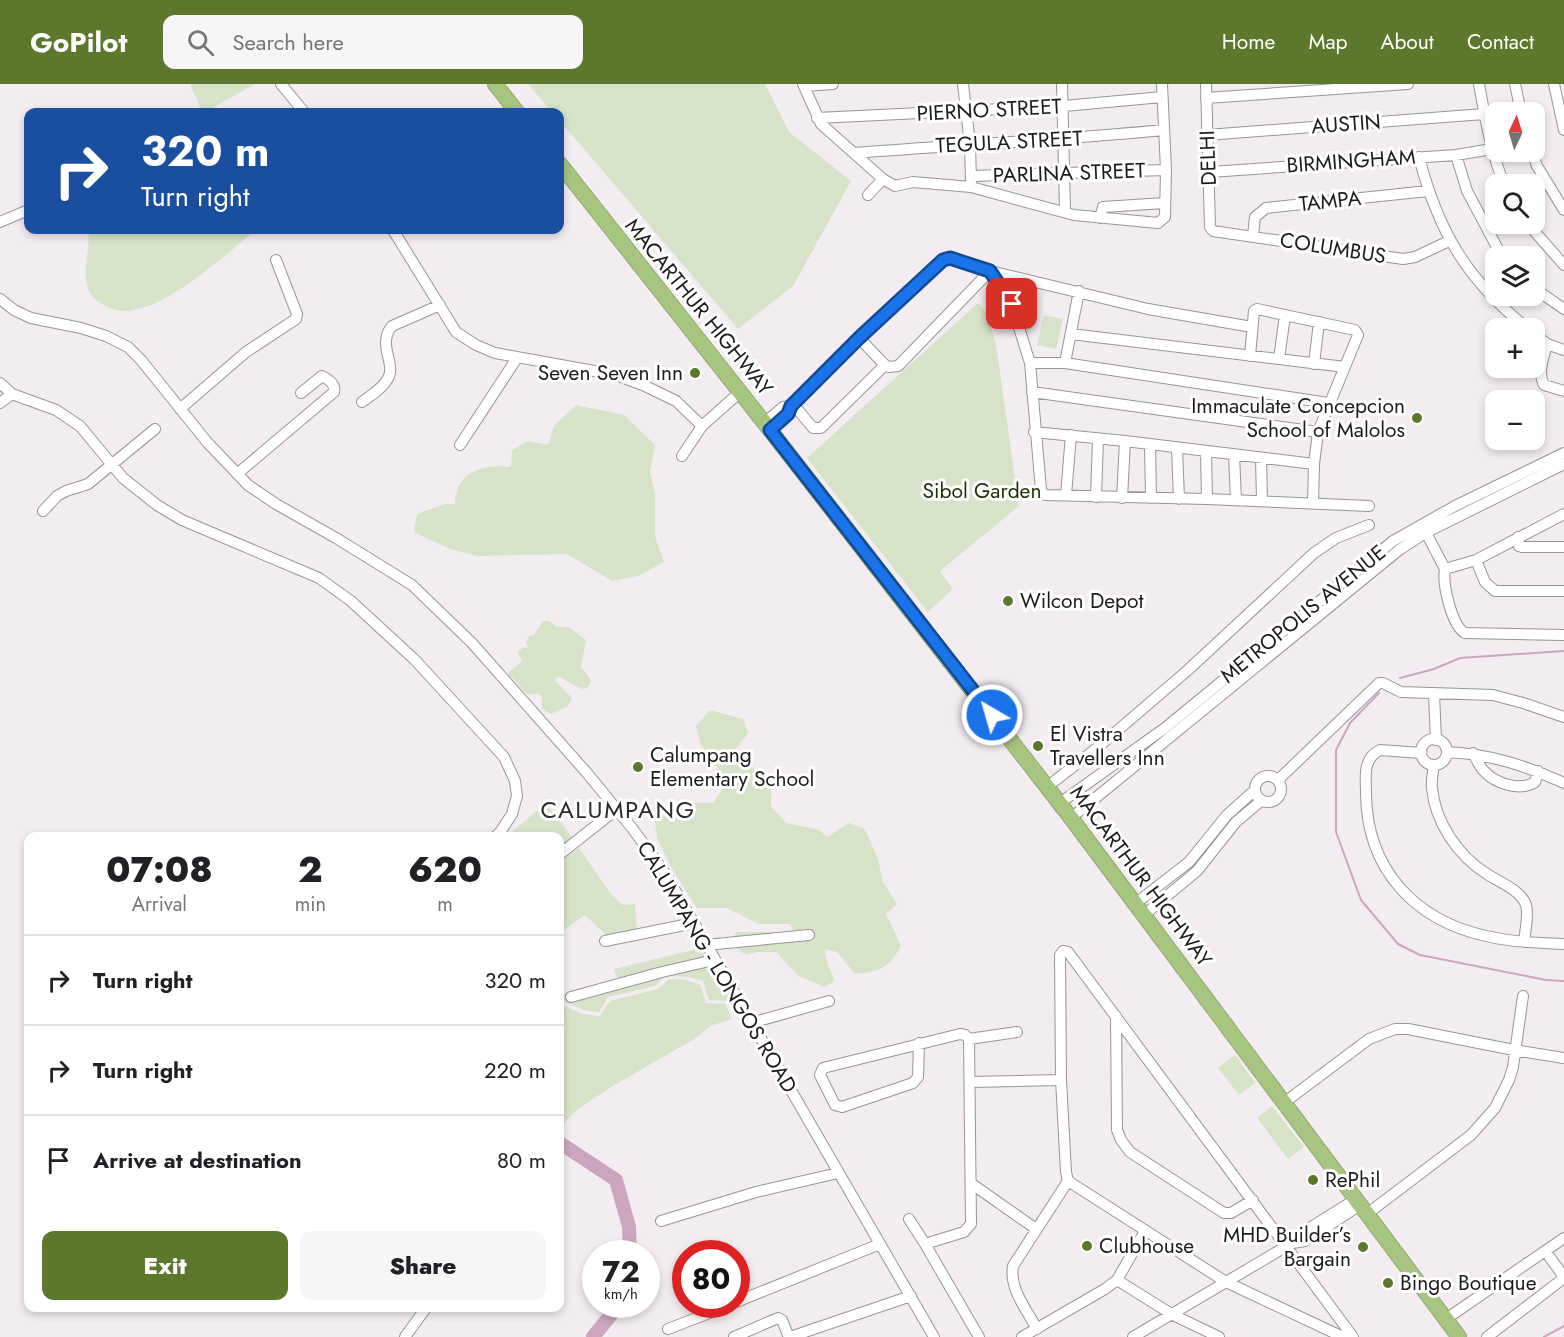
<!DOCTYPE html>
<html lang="en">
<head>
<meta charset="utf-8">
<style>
	body { margin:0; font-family:Jost,sans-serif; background:#f6f6f6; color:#202124; height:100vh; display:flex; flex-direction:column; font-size:22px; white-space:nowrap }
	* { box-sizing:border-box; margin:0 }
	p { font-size:20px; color:#757577 }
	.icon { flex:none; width:33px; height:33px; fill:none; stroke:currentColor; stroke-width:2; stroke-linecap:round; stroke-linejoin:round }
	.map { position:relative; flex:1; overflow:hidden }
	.panel { position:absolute; left:24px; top:748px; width:540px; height:480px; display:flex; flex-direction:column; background:#fff; border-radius:12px; box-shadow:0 3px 9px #0003 }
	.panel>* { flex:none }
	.guide { position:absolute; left:24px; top:24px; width:540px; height:126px; border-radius:12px; box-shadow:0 3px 9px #0003; background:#1a4fa0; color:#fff; overflow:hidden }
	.needle { width:39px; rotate:4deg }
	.fabs { position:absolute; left:1485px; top:18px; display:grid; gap:12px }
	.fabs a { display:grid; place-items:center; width:60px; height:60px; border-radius:12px; background:#fff; box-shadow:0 3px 9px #0003; font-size:30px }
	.speed { position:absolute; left:582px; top:1156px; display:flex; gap:12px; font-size:30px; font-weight:700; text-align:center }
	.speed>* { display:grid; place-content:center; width:78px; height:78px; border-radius:50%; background:#fff; box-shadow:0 3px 9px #0003; line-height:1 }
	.speed small { font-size:15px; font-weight:400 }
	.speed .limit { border:9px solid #d22; background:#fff; color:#111 }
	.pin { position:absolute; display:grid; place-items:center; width:51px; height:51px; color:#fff; margin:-26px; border-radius:12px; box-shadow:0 3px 9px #0006 }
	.me { position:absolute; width:66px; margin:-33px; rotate:322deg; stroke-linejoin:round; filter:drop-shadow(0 0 4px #0008) }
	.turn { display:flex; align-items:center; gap:21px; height:126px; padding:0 18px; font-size:27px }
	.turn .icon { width:78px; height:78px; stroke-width:2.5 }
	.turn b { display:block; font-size:42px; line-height:51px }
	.eta { display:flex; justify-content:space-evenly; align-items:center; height:102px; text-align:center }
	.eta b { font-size:36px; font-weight:800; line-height:42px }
	.action { display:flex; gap:12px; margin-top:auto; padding:12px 18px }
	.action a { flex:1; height:69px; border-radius:12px; background:#5b782d; color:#fff; font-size:24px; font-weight:800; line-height:69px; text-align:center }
	.action a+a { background:#f6f6f6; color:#202124 }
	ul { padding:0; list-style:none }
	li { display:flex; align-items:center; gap:18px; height:90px; padding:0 18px; border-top:2px solid #e0e0e0 }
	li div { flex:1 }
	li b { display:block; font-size:22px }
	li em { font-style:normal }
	header { display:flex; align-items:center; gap:36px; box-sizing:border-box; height:84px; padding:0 30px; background:#5b782d; color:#fff }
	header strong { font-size:28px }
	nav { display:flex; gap:33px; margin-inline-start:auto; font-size:21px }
	.search { width:420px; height:54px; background:#f6f6f6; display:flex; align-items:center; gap:15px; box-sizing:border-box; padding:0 21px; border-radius:12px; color:#757577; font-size:22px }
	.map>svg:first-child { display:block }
	.green { fill:#d7e3c9 }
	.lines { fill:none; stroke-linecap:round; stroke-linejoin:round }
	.stream { stroke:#cca6c0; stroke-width:2 }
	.river { stroke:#cca6c0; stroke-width:14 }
	.minor-casing { stroke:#9a9498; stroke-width:12 }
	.highway-casing { stroke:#768a5c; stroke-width:16 }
	.minor { stroke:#fff; stroke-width:10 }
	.highway { stroke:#a6c57e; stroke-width:15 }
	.route-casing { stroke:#114b97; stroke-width:15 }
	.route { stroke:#1a73e8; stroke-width:10 }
	.poi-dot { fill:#5b782d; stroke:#fff; stroke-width:2 }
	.labels { text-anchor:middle; stroke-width:6; stroke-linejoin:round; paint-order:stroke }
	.street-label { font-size:21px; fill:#1d1b1c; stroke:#fff }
	.poi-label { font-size:21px; fill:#1d1b1c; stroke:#fff; text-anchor:start }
	.park-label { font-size:21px; fill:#1f2f03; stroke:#fff }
	.quarter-label { font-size:24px; letter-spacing:1.5px; fill:#2e2a2c; stroke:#fff }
</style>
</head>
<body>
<header>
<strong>GoPilot</strong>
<div class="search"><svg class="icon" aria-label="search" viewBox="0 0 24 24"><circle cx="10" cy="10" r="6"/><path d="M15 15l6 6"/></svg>Search here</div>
<nav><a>Home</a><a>Map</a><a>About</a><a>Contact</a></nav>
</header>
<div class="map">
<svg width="1564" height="1253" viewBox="0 0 1564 1253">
	<rect width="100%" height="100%" fill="#f3edf1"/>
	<path class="green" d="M 190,0 L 255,0 L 205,28 L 202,28 Z
		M 528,0 L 765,0 L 789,48 L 851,97 L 793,202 L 738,245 L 560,37 L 560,28 L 552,28 Z
		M 88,146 L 256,146 C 225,170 148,245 108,223 C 101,220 94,216 90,209 C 80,189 91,167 88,146 Z
		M 978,219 L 986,228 L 996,260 L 1019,422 L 940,487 L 953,505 L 928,528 L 807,374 Z
		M 1044,231 L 1063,235 L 1056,265 L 1037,261 Z
		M 576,321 L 624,331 L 655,361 L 650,388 L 655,409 L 655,452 L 664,478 L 638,492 L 612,497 L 567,470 L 477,472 L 450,465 L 414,448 L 417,430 L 445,420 L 455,420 C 456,387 483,380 511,383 L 512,366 L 528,357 L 548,361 L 554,342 Z
		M 543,537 L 549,537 L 557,543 L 569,543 L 586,556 L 581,583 L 591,596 L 588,603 L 582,605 L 559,593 L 556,593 L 555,597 L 572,614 L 568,622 L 551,630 L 542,625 L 542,614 L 539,610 L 527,610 L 512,593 L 509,593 L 508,589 L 522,577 L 517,568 L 524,563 L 528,564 L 526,558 L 529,552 L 534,551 Z
		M 710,626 L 743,635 L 748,649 L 736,665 L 771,705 L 771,722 L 786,739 L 820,746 L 827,753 L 849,739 L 865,745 L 878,775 L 883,798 L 897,820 L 886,830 L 901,862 C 889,884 880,888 855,890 L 837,868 L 825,865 L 827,879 L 835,897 L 824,903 L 799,892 L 776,868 L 757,868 L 746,871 L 730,860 L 736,848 L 794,848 L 790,840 L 759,840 L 727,824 L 697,824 L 674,788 L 657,755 L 655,737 L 682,718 L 713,719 L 725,701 L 719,686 L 701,662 L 696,642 Z
		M 546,719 L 572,753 L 560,763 L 560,753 L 506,753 Z
		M 579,764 L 611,810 L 623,821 L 635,820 L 637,848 L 609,854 L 585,831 L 560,849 L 560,778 Z
		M 701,864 L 734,917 L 709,916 L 703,897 L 688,893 L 666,891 L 655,902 L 608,913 L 599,928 L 587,927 L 560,916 L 560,910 L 618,897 L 614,885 Z
		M 669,895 L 686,896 L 700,901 L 706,919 L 725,920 L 732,935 L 710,942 L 696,954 L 611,1003 L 578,1025 L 560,1043 L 560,920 L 582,930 L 600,932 L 610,917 L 658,905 Z
		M 1235,971 L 1255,999 L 1239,1011 L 1218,984 Z
		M 1272,1022 L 1304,1063 L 1288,1075 L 1257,1034 Z"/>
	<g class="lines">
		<path class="stream" d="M 1400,594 L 1434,585 L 1460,574 L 1564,567
			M 1379,609 L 1350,639 L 1336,666 L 1336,748 L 1361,816 L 1398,860 L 1420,871 L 1546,896 L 1564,897
			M 1544,1253 L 1564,1242"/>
		<path class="river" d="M 560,1059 L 616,1096 L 629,1143 L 630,1170
			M 593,1253 L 619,1221"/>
		<defs>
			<path id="minor" d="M 281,0 L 304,28
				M 803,0 L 821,40 L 883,95 L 895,102 L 913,98 L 971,103 L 1074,131 L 1158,139 L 1165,133 L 1166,86 L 1162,0
				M 963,0 L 970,60 L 971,98
				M 1062,0 L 1065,128
				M 1206,0 L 1210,143 L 1213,147 L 1403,175 L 1415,173 L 1449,157
				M 1479,0 C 1485,34 1491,68 1504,100
				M 1515,0 L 1521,28
				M 1554,0 L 1564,46
				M 804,2 L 833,0
				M 1206,14 L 1408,0
				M 817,34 L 1064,22 L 1162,13
				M 1207,51 L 1484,30
				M 1532,68 L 1537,82 L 1564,126
				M 854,69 C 957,61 1060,56 1164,46
				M 1456,71 L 1467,107 L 1499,167 L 1504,172
				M 1419,73 C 1438,147 1467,196 1527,244
				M 1210,88 L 1456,71 L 1492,65
				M 971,92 L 1166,86
				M 868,111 L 883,95
				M 1100,134 L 1103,123 L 1165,119
				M 0,138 L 26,127
				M 1528,140 L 1564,181
				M 393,146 L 456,248 L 476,261 L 495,269 L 616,291 L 643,301 L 676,317 L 702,342
				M 1253,152 L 1255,133 L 1266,124 L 1428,107
				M 990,187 L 1012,221 L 1030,279 L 1041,406 L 1045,411 L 1207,415 L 1369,422
				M 1534,204 L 1564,225
				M 0,215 L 14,226 L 31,234 L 81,244 L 106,252 L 128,263 L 141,276 L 207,358 L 248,401 L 276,420 L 336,454 L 412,501 L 472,559 L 587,689 L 632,744 L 665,789 L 934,1253
				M 1071,250 L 1345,283
				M 1534,250 L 1547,260 L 1564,266
				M 859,254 L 885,281
				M 1547,260 C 1544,273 1537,288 1544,301 L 1564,307
				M 1250,272 L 1254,227 L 1257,225 L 1355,246 L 1358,251 L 1318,348 L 1314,380 L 1313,419
				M 1279,275 L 1285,231
				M 1030,279 L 1065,279 L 1328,319
				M 1065,279 L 1079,207
				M 1314,280 L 1319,238
				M 0,299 L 12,310 L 56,326 L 80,342 L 123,394 L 157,421 L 182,436 L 319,494 L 351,517 L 415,576 L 504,673 L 515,697 L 517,712 L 512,730 L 501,747 L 495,753
				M 1032,308 L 1318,348
				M 362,318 C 370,312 382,305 387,296 C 398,281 376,261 392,242 L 440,221
				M 0,319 L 12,310
				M 793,320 L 813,344 L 821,344 L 885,281 L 889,283 L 898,282 L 990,187
				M 180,325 L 246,268 L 296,235 L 297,230 L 276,176
				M 764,339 L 783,323 L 791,322
				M 770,346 L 788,330 L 791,322 L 859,254 L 938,179 L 949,175 L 990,187 L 1148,225 L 1252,243
				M 1034,348 L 1125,357 L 1314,380
				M 460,361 L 517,274
				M 1150,361 L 1151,414
				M 1177,364 L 1179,415
				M 1206,368 L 1207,415
				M 1234,371 L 1236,416
				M 682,372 L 702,342 L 739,309
				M 1261,374 L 1262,417
				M 237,390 L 334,308 C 336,300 328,295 322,292 L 301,309
				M 1066,411 L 1071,351
				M 1096,413 L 1098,355
				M 1122,414 L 1125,357
				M 43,427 L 57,412 L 66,407 L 88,400 L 155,345
				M 1423,443 L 1445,485
				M 1518,453 L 1519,462 L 1522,463 L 1564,463
				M 1476,476 L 1485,498 L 1495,507 L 1564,507
				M 1445,485 C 1442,500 1452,542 1465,549 L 1564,551
				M 1445,485 L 1476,476 L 1564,430
				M 1434,610 L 1436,656
				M1421 668a13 13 0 1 1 26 0a13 13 0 1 1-26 0Z
				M 1447,668 C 1490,670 1524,681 1564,699
				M 1421,669 L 1380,666 C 1362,675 1366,693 1366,710 C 1367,785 1414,836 1486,852 C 1512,858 1538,859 1564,860
				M 1473,669 C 1476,675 1479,681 1483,686 C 1494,699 1520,708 1535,698 L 1538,687
				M 1434,681 C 1433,688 1431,697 1432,704 C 1435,738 1458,772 1487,790 C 1499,798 1521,806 1526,821 C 1529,831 1525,847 1524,858
				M1255 705a13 13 0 1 1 26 0a13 13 0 1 1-26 0Z
				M 1278,696 L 1379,599 L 1383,599 L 1401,608 L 1493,611 L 1523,619 L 1564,633
				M 1047,703 L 1097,664 L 1188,586 L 1314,469 L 1336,454 L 1369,441
				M 1060,719 L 1165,644 L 1393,457 L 1455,422 L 1564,369
				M 1071,734 L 1399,466 L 1425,449 L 1564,380
				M 560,770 L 617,725
				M 1135,820 L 1189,778 L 1227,731 L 1255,706
				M 1144,831 L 1197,787 L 1236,738 L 1262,716
				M 605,857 L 694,839
				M 706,861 L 809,851
				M 571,913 L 662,888 L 714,876
				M 1116,932 L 1117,1046 L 1121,1056 L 1130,1068 L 1224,1129 L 1231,1129 L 1253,1116
				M 751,939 L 829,917
				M 969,955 L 1017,948
				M 919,959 L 918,993 L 913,999 L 842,1023 L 835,1021 L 820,991 L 823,984 L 960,950 L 965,951 L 969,955 L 971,1140 L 964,1148 L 925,1160
				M 970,998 L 1061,996
				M 1285,1018 L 1369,955 L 1395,945 L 1408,945 L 1514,966 L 1564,974
				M 972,1100 L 1036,1145
				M 1367,1130 L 1471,1051 L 1495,1024 L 1509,996 L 1513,983 L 1523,912
				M 909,1135 L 925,1160 L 979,1253
				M 661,1137 L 756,1108 L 838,1089
				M 1292,1159 L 1305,1157 L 1360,1121
				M 1546,1168 L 1564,1193
				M 1117,1196 L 1145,1147
				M 736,1218 L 880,1160
				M 1446,1235 L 1564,1154
				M 668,1245 L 730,1221
				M 1037,1245 C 1027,1226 1009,1205 1013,1182 L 1068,1097
				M 405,1253 L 426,1224
				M 734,1253 L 778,1234 L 782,1236 L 788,1251 L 793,1252 L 911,1212
				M 1022,1253 L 1105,1205 L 1117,1196 L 1173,1231 L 1219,1253
				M 1133,1253 L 1287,1162 L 1300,1150 L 1356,1115
				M 1343,1253 L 1226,1198 L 1068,1097 L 1066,1088 L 1061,996 L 1060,871 L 1063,867 L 1068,868 L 1353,1253
				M 1487,1253 L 1564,1194"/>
			<path id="highway" d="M 495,0 L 517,28
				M 560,80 L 770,346 L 1071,734 L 1459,1253"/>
		</defs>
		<use href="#minor" class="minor-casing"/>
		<use href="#highway" class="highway-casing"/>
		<use href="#minor" class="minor"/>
		<use href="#highway" class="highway"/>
	</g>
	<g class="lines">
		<defs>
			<path id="route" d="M 992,631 L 770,346 L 788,330 L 791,322 L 859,254 L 943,176 L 950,174 L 990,187 L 1012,220"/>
		</defs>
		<use href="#route" class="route-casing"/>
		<use href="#route" class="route"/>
	</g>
	<g class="poi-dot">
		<circle cx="695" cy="289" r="6"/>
		<circle cx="1417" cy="334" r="6"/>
		<circle cx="1008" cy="517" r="6"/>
		<circle cx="1038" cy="662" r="6"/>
		<circle cx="638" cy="683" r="6"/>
		<circle cx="1313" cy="1096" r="6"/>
		<circle cx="1087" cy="1162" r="6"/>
		<circle cx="1363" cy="1163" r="6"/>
		<circle cx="1388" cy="1199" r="6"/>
	</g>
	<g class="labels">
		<g class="street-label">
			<text transform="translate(989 26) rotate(-3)" y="7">PIERNO STREET</text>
			<text transform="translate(1346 40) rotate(-4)" y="7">AUSTIN</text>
			<text transform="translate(1009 58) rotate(-3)" y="7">TEGULA STREET</text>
			<text transform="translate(1208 74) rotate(-92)" y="7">DELHI</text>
			<text transform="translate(1351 77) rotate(-4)" y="7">BIRMINGHAM</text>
			<text transform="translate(1069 89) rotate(-2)" y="7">PARLINA STREET</text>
			<text transform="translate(1330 117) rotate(-6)" y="7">TAMPA</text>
			<text transform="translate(1333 164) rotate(9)" y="7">COLUMBUS</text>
			<text transform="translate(699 223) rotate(51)" y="7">MACARTHUR HIGHWAY</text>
			<text transform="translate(1303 530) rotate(-39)" y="7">METROPOLIS AVENUE</text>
			<text transform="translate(1141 792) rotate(53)" y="7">MACARTHUR HIGHWAY</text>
			<text transform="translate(717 883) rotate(59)" y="7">CALUMPANG - LONGOS ROAD</text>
		</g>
		<g class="poi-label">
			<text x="683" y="296" text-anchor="end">Seven Seven Inn</text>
			<text x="1405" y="329" text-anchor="end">Immaculate Concepcion<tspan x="1405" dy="24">School of Malolos</tspan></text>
			<text x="1020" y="524">Wilcon Depot</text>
			<text x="1050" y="657">El Vistra<tspan x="1050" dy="24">Travellers Inn</tspan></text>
			<text x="650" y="678">Calumpang<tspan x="650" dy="24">Elementary School</tspan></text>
			<text x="1325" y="1103">RePhil</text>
			<text x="1351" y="1158" text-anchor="end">MHD Builder’s<tspan x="1351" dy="24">Bargain</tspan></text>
			<text x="1099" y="1169">Clubhouse</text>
			<text x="1400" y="1206">Bingo Boutique</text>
		</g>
		<g class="park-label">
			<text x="982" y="414">Sibol Garden</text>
		</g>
		<g class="quarter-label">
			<text x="618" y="734">CALUMPANG</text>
		</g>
	</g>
</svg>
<div class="fabs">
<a><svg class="needle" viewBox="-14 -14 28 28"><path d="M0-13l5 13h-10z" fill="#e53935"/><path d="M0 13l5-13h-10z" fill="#757577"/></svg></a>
<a><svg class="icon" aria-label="search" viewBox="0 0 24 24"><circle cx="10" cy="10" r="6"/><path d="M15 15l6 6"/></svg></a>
<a><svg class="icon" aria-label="layers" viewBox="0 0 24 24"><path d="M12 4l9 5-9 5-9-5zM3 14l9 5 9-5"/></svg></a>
<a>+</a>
<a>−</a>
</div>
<div class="speed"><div>72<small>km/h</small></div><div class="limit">80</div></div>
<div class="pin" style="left:1012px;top:220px;background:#d93025"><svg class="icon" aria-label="arrive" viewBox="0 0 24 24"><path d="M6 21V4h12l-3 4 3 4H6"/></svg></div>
<svg class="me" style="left:992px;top:631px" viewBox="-20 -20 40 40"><circle r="17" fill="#1a73e8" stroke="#fff" stroke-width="3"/><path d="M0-11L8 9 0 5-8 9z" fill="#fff"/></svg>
<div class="guide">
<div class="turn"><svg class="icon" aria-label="right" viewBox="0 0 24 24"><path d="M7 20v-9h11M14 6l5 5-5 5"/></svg><div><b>320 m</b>Turn right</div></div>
</div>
<section class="panel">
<div class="eta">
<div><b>07:08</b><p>Arrival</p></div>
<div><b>2</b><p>min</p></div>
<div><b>620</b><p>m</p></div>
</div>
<ul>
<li><svg class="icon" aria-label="right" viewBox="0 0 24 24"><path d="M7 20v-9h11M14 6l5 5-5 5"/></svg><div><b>Turn right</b></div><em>320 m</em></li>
<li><svg class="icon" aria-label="right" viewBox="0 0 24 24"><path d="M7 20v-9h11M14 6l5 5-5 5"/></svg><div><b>Turn right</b></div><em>220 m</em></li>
<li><svg class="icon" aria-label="arrive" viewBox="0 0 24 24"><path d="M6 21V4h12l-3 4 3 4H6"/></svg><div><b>Arrive at destination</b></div><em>80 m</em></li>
</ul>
<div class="action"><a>Exit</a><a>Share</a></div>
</section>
</div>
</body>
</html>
